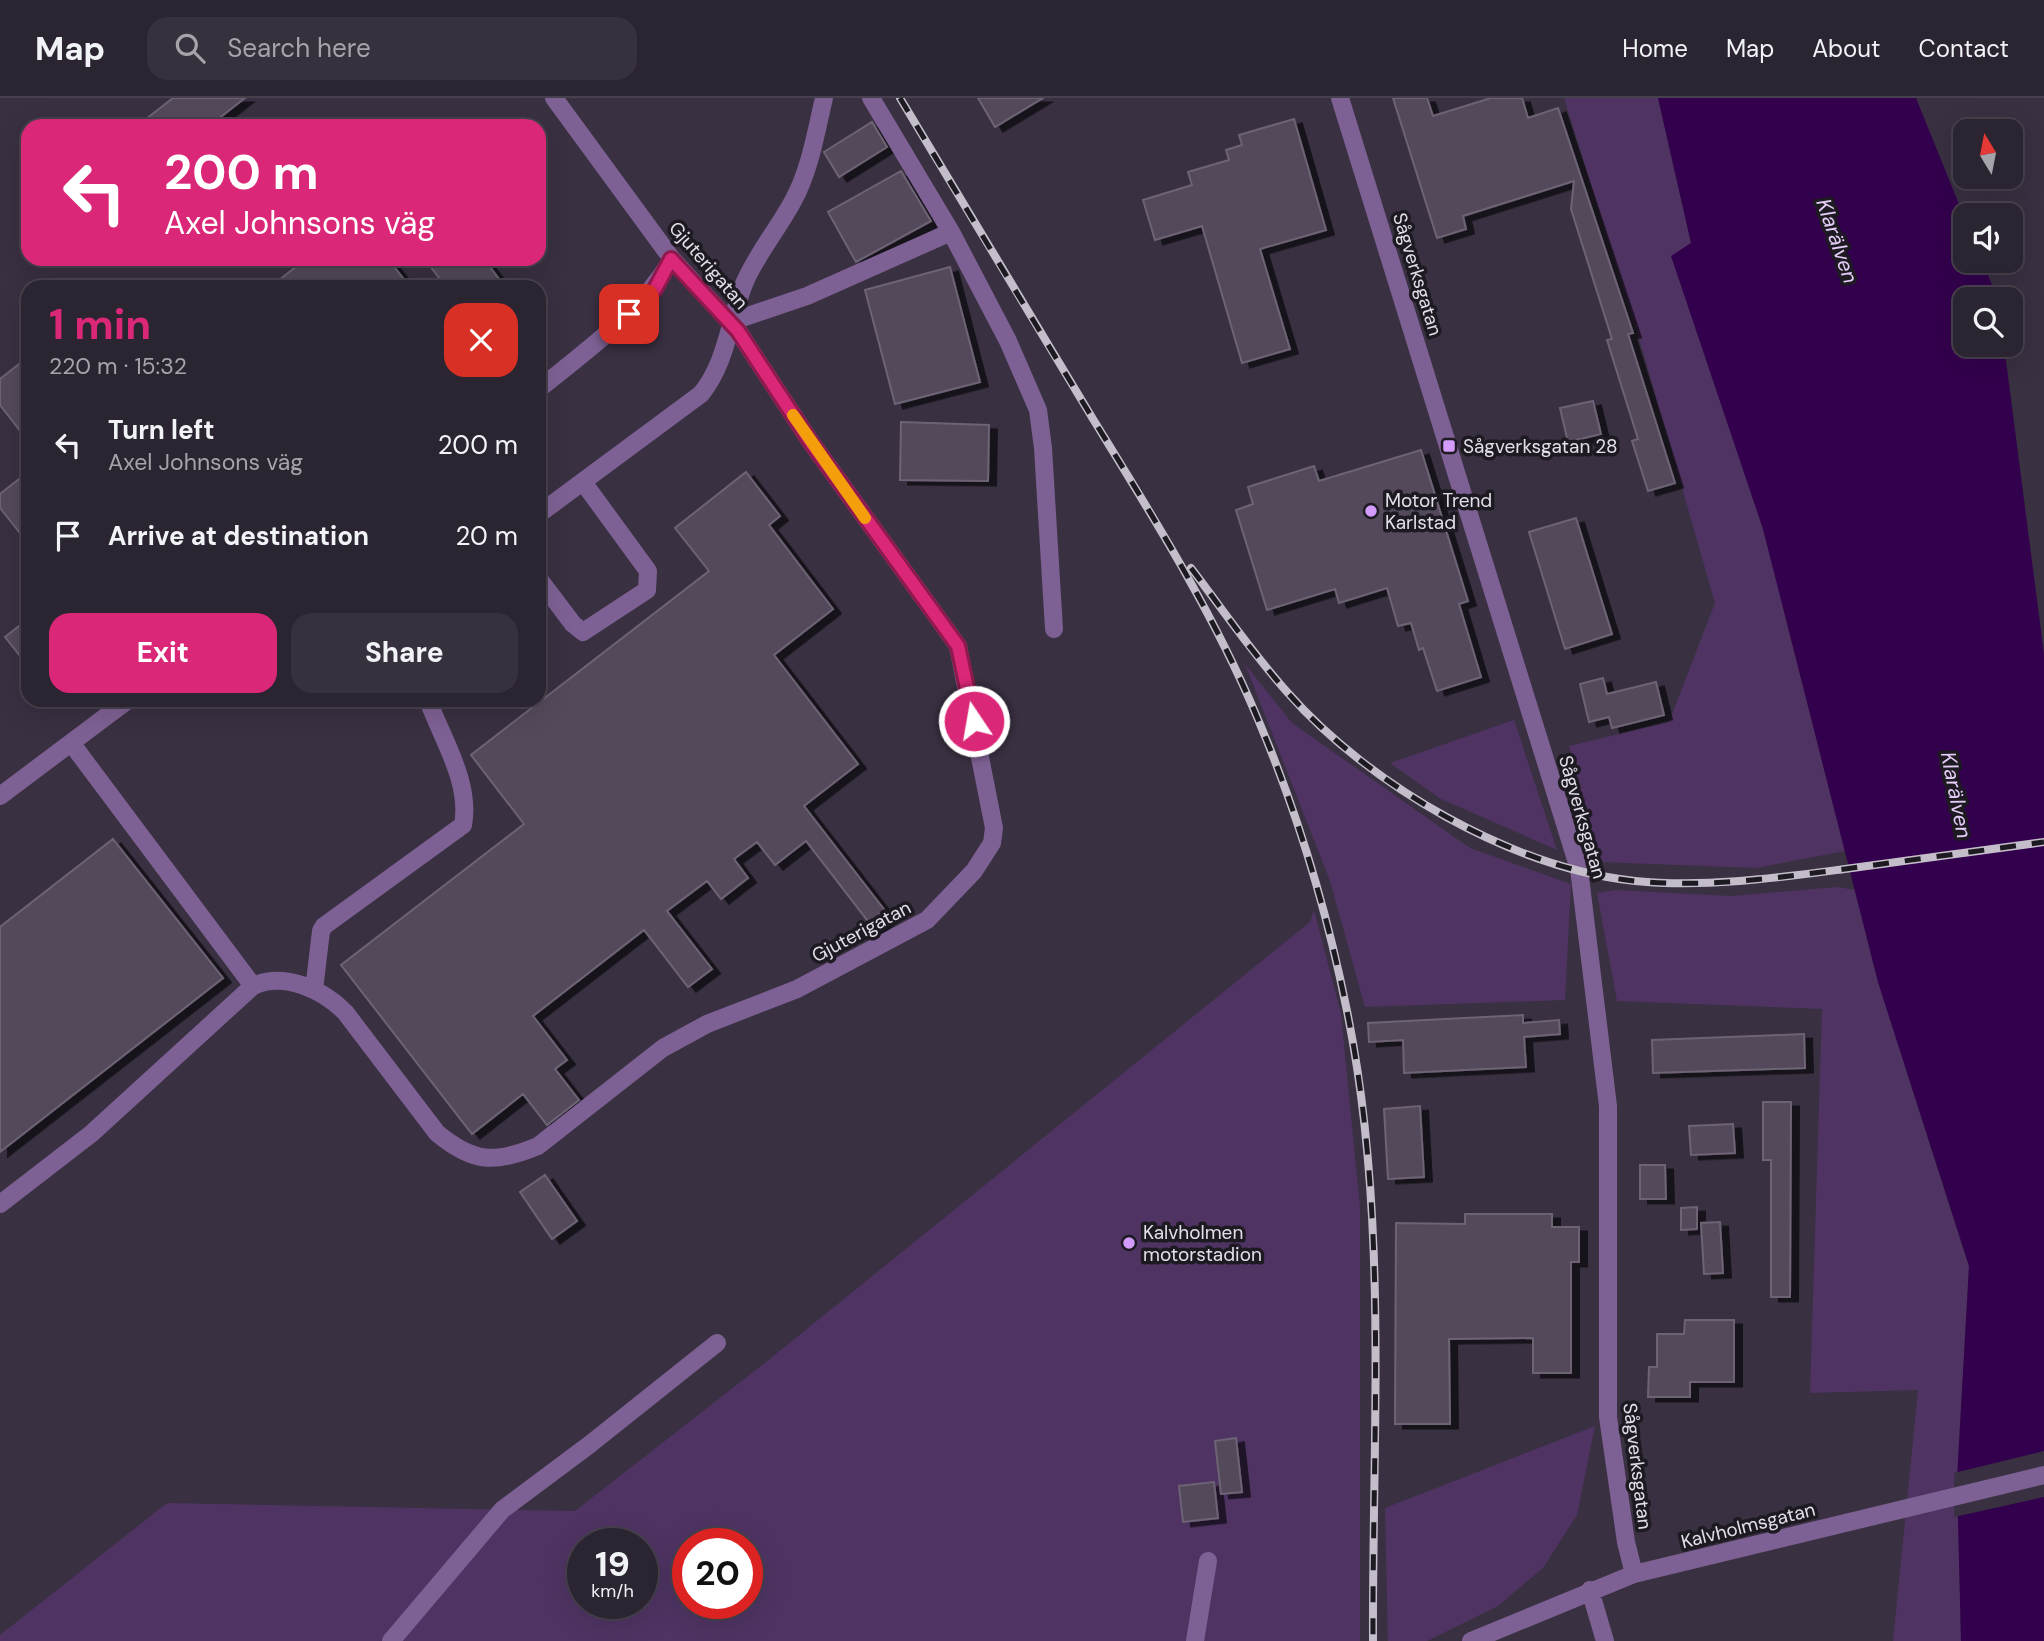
<!DOCTYPE html>
<html lang="en">
<head>
<meta charset="utf-8">
<style>
	body { margin:0; font-family:"DM Sans",sans-serif; background:#37303d; color:#f1f3f6; height:100vh; display:flex; flex-direction:column; font-size:26px; white-space:nowrap }
	* { box-sizing:border-box; margin:0 }
	p { font-size:23px; color:#a6a4ab }
	.icon { flex:none; width:38px; height:38px; fill:none; stroke:currentColor; stroke-width:2; stroke-linecap:round; stroke-linejoin:round }
	.map { position:relative; flex:1; overflow:hidden }
	.details { position:absolute; left:21px; top:182px; width:525px; height:427px; display:flex; flex-direction:column; background:#2b2431; border-radius:21px; box-shadow:0 7px 28px #0002,0 0 0 2px #47414d }
	.details>* { flex:none }
	.hud { position:absolute; left:21px; top:21px; width:525px; height:147px; border-radius:21px; box-shadow:0 7px 28px #0002,0 0 0 2px #47414d; background:#db2777; color:#fff; overflow:hidden }
	.needle { width:46px; rotate:350deg }
	.fabs { position:absolute; left:1953px; top:21px; display:grid; gap:14px }
	.fabs a { display:grid; place-items:center; width:70px; height:70px; border-radius:14px; background:#2b2431; box-shadow:0 7px 28px #0002,0 0 0 2px #47414d; font-size:35px }
	.speed { position:absolute; left:567px; top:1430px; display:flex; gap:14px; font-size:35px; font-weight:700; text-align:center }
	.speed>* { display:grid; place-content:center; width:91px; height:91px; border-radius:50%; background:#2b2431; box-shadow:0 7px 28px #0002,0 0 0 2px #47414d; line-height:1 }
	.speed small { font-size:18px; font-weight:400 }
	.speed .limit { border:10px solid #d22; background:#fff; color:#111 }
	.pin { position:absolute; display:grid; place-items:center; width:60px; height:60px; color:#fff; margin:-30px; border-radius:14px; box-shadow:0 4px 10px #0006 }
	.me { position:absolute; width:77px; margin:-38px; rotate:348deg; stroke-linejoin:round; filter:drop-shadow(0 0 5px #0008) }
	.turn { display:flex; align-items:center; gap:24px; height:147px; padding:0 28px; font-size:32px }
	.turn .icon { width:91px; height:91px; stroke-width:2.5 }
	.turn b { display:block; font-size:49px; line-height:60px }
	.round { display:grid; place-items:center; flex:none; width:74px; height:74px; border-radius:21px; background:#37303d }
	.overview { display:flex; align-items:center; justify-content:space-between; height:119px; padding:0 28px }
	h1 { font-size:42px; font-weight:700; line-height:52px; color:#db2777 }
	.cta { display:flex; gap:14px; margin-top:auto; padding:14px 28px }
	.cta a { flex:1; height:80px; border-radius:21px; background:#db2777; color:#fff; font-size:28px; font-weight:700; line-height:80px; text-align:center }
	.cta a+a { background:#37303d; color:#f1f3f6 }
	ul { padding:0; list-style:none }
	li { display:flex; align-items:center; gap:21px; height:91px; padding:0 28px }
	li div { flex:1 }
	li b { display:block; font-size:26px }
	li em { font-style:normal }
	header { display:flex; align-items:center; gap:42px; box-sizing:border-box; height:98px; padding:0 35px; background:#2b2431; border-bottom:2px solid #47414d }
	header strong { font-size:33px }
	nav { display:flex; gap:38px; margin-inline-start:auto; font-size:24px }
	.search { width:490px; height:63px; background:#37303d; display:flex; align-items:center; gap:18px; box-sizing:border-box; padding:0 24px; border-radius:21px; color:#a6a4ab; font-size:26px }
	.map>svg:first-child { display:block }
	.green { fill:#4f3463; fill-rule:evenodd }
	.water { fill:#33004d }
	.pier { fill:#393041 }
	.building { fill:#52495a; stroke:#6d6375; stroke-width:2; filter:url(#shadow) }
	.lines { fill:none; stroke-linecap:round; stroke-linejoin:round }
	.minor { stroke:#7e6194; stroke-width:18 }
	.rail-casing { stroke:#c4beca; stroke-width:8 }
	.rail { stroke:#1e1a22; stroke-width:5; stroke-dasharray:16; stroke-linecap:butt }
	.route-casing { stroke:#8e194d; stroke-width:18 }
	.route { stroke:#db2777; stroke-width:12 }
	.slow { stroke:#f59e0b; stroke-width:12 }
	.poi-dot { fill:#d39cfc; stroke:#1e1a22; stroke-width:2.5 }
	.labels { text-anchor:middle; stroke-width:7; stroke-linejoin:round; paint-order:stroke }
	.street-label { font-size:19px; fill:#e4dee9; stroke:#1e1a22 }
	.poi-label { font-size:19px; fill:#e4dee9; stroke:#1e1a22; text-anchor:start }
	.water-label { font-size:21px; font-style:italic; fill:#e4cdf7; stroke:#1e1a22 }
</style>
</head>
<body>
<header>
<strong>Map</strong>
<div class="search"><svg class="icon" aria-label="search" viewBox="0 0 24 24"><circle cx="10" cy="10" r="6"/><path d="M15 15l6 6"/></svg>Search here</div>
<nav><a>Home</a><a>Map</a><a>About</a><a>Contact</a></nav>
</header>
<div class="map">
<svg width="2044" height="1543" viewBox="0 0 2044 1543">
	<defs>
		<filter id="shadow"><feDropShadow dx="8" dy="4.5" stdDeviation="0" flood-color="#0009"/></filter>
	</defs>
	<rect width="100%" height="100%" fill="#393041"/>
	<path class="green" d="M 1564,0 L 1658,0 L 1691,145 L 1672,159 L 1763,431 L 1845,753 L 1756,770 L 1599,764 L 1569,648 L 1669,624 L 1715,505 L 1642,250 Z
		M 1245,566 L 1292,625 L 1470,750 L 1571,786 L 1565,902 L 1365,909 L 1330,783 Z
		M 1514,622 L 1557,752 L 1441,701 L 1390,665 Z
		M 1837,789 L 1855,792 L 1878,884 L 1969,1169 L 1957,1381 L 1961,1543 L 1893,1543 L 1918,1292 L 1810,1295 L 1822,911 L 1617,903 L 1597,795 L 1615,792 L 1731,798 Z
		M 1314,812 L 1341,916 L 1360,1109 L 1360,1543 L 0,1543 L 0,1537 L 167,1405 L 575,1413 L 766,1264 L 1310,824 ZM 583,1446 L 642,1446 L 642,1505 L 583,1505 ZM 688,1446 L 747,1446 L 747,1505 L 688,1505 Z
		M 1595,1328 L 1577,1417 L 1543,1470 L 1498,1508 L 1427,1543 L 1388,1543 L 1385,1410 Z"/>
	<path class="water" d="M 1658,0 L 1916,0 L 1965,121 L 1965,163 L 1982,163 L 1998,201 L 1965,201 L 1965,247 L 2004,247 L 2044,556 L 2044,1543 L 1961,1543 L 1957,1381 L 1969,1168 L 1878,884 L 1763,431 L 1671,158 L 1691,145 Z"/>
	<path class="pier" d="M 2044,1353 L 2044,1399 L 1954,1419 L 1954,1375 Z"/>
	<path class="building" d="M 173,0 L 245,0 L 209,28 L 137,28 Z
		M 978,0 L 1043,0 L 995,29 Z
		M 1393,0 L 1427,0 L 1433,18 L 1491,0 L 1522,0 L 1528,20 L 1558,10 L 1633,235 L 1628,236 L 1675,385 L 1648,393 L 1632,343 L 1638,341 L 1607,242 L 1612,241 L 1571,111 L 1574,83 L 1463,118 L 1466,131 L 1437,140 Z
		M 1294,21 L 1326,132 L 1260,151 L 1290,251 L 1242,265 L 1202,128 L 1155,142 L 1143,102 L 1192,87 L 1188,74 L 1229,62 L 1226,52 L 1242,47 L 1239,37 Z
		M 872,24 L 887,49 L 839,79 L 824,54 Z
		M 901,73 L 931,123 L 856,164 L 828,114 Z
		M 306,161 L 388,161 L 410,189 L 270,189 Z
		M 440,161 L 484,161 L 505,189 L 446,189 L 430,168 Z
		M 950,169 L 980,284 L 895,306 L 865,192 Z
		M 28,259 L 28,343 L 0,307 L 0,281 Z
		M 1593,303 L 1601,336 L 1568,344 L 1560,310 Z
		M 901,324 L 989,327 L 988,383 L 900,382 Z
		M 1421,352 L 1468,503 L 1459,506 L 1481,579 L 1437,593 L 1423,550 L 1419,552 L 1411,525 L 1398,528 L 1387,490 L 1339,505 L 1335,491 L 1267,512 L 1236,412 L 1253,406 L 1248,389 L 1314,368 L 1319,383 Z
		M 28,374 L 28,445 L 0,410 L 0,396 Z
		M 746,374 L 780,418 L 769,427 L 833,511 L 774,557 L 858,666 L 804,708 L 890,819 L 874,831 L 806,743 L 775,767 L 757,744 L 734,761 L 748,780 L 721,801 L 707,783 L 667,813 L 712,871 L 688,889 L 644,832 L 533,918 L 567,962 L 555,971 L 579,1002 L 547,1027 L 523,996 L 472,1036 L 341,867 L 524,726 L 471,657 L 709,473 L 675,430 Z
		M 1576,420 L 1612,536 L 1565,551 L 1529,434 Z
		M 28,521 L 28,568 L 5,539 Z
		M 1603,580 L 1607,596 L 1656,584 L 1664,617 L 1612,630 L 1609,619 L 1589,624 L 1580,586 Z
		M 113,741 L 223,880 L 0,1054 L 0,829 Z
		M 1523,917 L 1523,925 L 1559,922 L 1560,936 L 1524,939 L 1526,969 L 1404,975 L 1403,942 L 1369,944 L 1368,925 Z
		M 1804,936 L 1805,970 L 1653,975 L 1652,942 Z
		M 1763,1004 L 1791,1004 L 1790,1199 L 1771,1199 L 1771,1062 L 1763,1062 Z
		M 1420,1008 L 1424,1079 L 1388,1081 L 1384,1011 Z
		M 1733,1026 L 1735,1055 L 1691,1057 L 1689,1028 Z
		M 1640,1067 L 1665,1067 L 1666,1101 L 1640,1101 Z
		M 545,1077 L 577,1123 L 552,1141 L 520,1094 Z
		M 1697,1109 L 1697,1131 L 1681,1132 L 1681,1110 Z
		M 1465,1116 L 1552,1116 L 1552,1129 L 1579,1129 L 1579,1164 L 1571,1164 L 1571,1275 L 1533,1275 L 1533,1240 L 1449,1241 L 1450,1326 L 1395,1326 L 1396,1125 L 1465,1126 Z
		M 1720,1124 L 1723,1175 L 1704,1176 L 1701,1125 Z
		M 1685,1222 L 1734,1222 L 1734,1284 L 1690,1284 L 1690,1299 L 1648,1299 L 1649,1269 L 1657,1269 L 1657,1236 L 1684,1236 Z
		M 1236,1340 L 1242,1394 L 1221,1396 L 1215,1343 Z
		M 1214,1384 L 1218,1420 L 1183,1424 L 1179,1388 Z"/>
	<g class="lines">
		<path class="minor" d="M 871,0 L 951,134 L 1008,243 L 1038,312 L 1043,350 L 1054,531
			M 1340,0 L 1579,771 L 1608,1008 L 1608,1319 L 1626,1444 L 1634,1476
			M 730,224 L 807,198 L 951,134
			M 539,291 C 587,252 640,215 672,161
			M 539,416 L 701,296 C 727,264 729,223 744,186 C 756,157 778,131 793,103 C 810,72 816,34 824,0
			M 539,481 L 573,526 L 583,534 L 647,492 L 648,473 L 583,384
			M 72,646 L 253,888
			M 0,698 L 128,602
			M 314,892 L 321,833 L 324,828 L 463,727 C 471,684 442,641 428,602
			M 0,1106 L 92,1035 L 253,888 C 284,874 322,891 345,914 L 437,1035 C 473,1065 495,1066 538,1048 L 663,950 L 707,926 L 797,891 L 927,822 L 974,773 L 992,745 L 994,730 L 958,548 L 810,343 L 738,233 L 672,161 L 554,0
			M 1590,1492 L 1605,1543
			M 391,1543 L 502,1412 L 589,1347 L 717,1245
			M 1195,1543 L 1208,1463
			M 1471,1543 L 1634,1476 L 2044,1377"/>
		<defs>
			<path id="rail" d="M 900,0 C 964,107 1028,214 1093,321 C 1152,417 1213,514 1257,619 C 1297,713 1327,813 1347,913 C 1389,1119 1372,1334 1373,1543
				M 1191,470 C 1223,512 1253,556 1288,595 C 1369,687 1512,770 1635,783 C 1705,790 1776,780 1845,771 C 1911,762 1978,753 2044,744"/>
		</defs>
		<use href="#rail" class="rail-casing"/>
		<use href="#rail" class="rail"/>
	</g>
	<g class="lines">
		<defs>
			<path id="route" d="M 629,216 L 655,191 L 671,161 L 738,233 L 810,343 L 958,548 L 974,623"/>
		</defs>
		<use href="#route" class="route-casing"/>
		<use href="#route" class="route"/>
		<path class="slow" d="M 793,317 L 865,420"/>
	</g>
	<g class="poi-dot">
		<rect x="1442" y="341" width="14" height="14" rx="3.5"/>
		<circle cx="1371" cy="413" r="7"/>
		<circle cx="1129" cy="1145" r="7"/>
	</g>
	<g class="labels">
		<g class="street-label">
			<text transform="translate(709 167) rotate(49)" y="7">Gjuterigatan</text>
			<text transform="translate(1418 176) rotate(73)" y="7">Sågverksgatan</text>
			<text transform="translate(1583 719) rotate(74)" y="7">Sågverksgatan</text>
			<text transform="translate(861 833) rotate(-28)" y="7">Gjuterigatan</text>
			<text transform="translate(1638 1368) rotate(83)" y="7">Sågverksgatan</text>
			<text transform="translate(1748 1427) rotate(-14)" y="7">Kalvholmsgatan</text>
		</g>
		<g class="poi-label">
			<text x="1463" y="355">Sågverksgatan 28</text>
			<text x="1385" y="409">Motor Trend<tspan x="1385" dy="22">Karlstad</tspan></text>
			<text x="1143" y="1141">Kalvholmen<tspan x="1143" dy="22">motorstadion</tspan></text>
		</g>
		<g class="water-label">
			<text transform="translate(1837 143) rotate(71)" y="7">Klarälven</text>
			<text transform="translate(1956 697) rotate(79)" y="7">Klarälven</text>
		</g>
	</g>
</svg>
<div class="fabs">
<a><svg class="needle" viewBox="-14 -14 28 28"><path d="M0-13l5 13h-10z" fill="#e53935"/><path d="M0 13l5-13h-10z" fill="#a6a4ab"/></svg></a>
<a><svg class="icon" aria-label="sound" viewBox="0 0 24 24"><path d="M4 9h4l5-4v14l-5-4H4zM17 9q2 3 0 6"/></svg></a>
<a><svg class="icon" aria-label="search" viewBox="0 0 24 24"><circle cx="10" cy="10" r="6"/><path d="M15 15l6 6"/></svg></a>
</div>
<div class="speed"><div>19<small>km/h</small></div><div class="limit">20</div></div>
<div class="pin" style="left:629px;top:216px;background:#d93025"><svg class="icon" aria-label="arrive" viewBox="0 0 24 24"><path d="M6 21V4h12l-3 4 3 4H6"/></svg></div>
<svg class="me" style="left:974px;top:623px" viewBox="-20 -20 40 40"><circle r="17" fill="#db2777" stroke="#fff" stroke-width="3"/><path d="M0-11L8 9 0 5-8 9z" fill="#fff"/></svg>
<div class="hud">
<div class="turn"><svg class="icon" aria-label="left" viewBox="0 0 24 24"><path d="M17 20v-9H6M10 6l-5 5 5 5"/></svg><div><b>200 m</b>Axel Johnsons väg</div></div>
</div>
<section class="details">
<div class="overview"><div><h1>1 min</h1><p>220 m · 15:32</p></div><a class="round" style="background:#d93025;color:#fff"><svg class="icon" aria-label="close" viewBox="0 0 24 24"><path d="M6 6l12 12M18 6L6 18"/></svg></a></div>
<ul>
<li><svg class="icon" aria-label="left" viewBox="0 0 24 24"><path d="M17 20v-9H6M10 6l-5 5 5 5"/></svg><div><b>Turn left</b><p>Axel Johnsons väg</p></div><em>200 m</em></li>
<li><svg class="icon" aria-label="arrive" viewBox="0 0 24 24"><path d="M6 21V4h12l-3 4 3 4H6"/></svg><div><b>Arrive at destination</b></div><em>20 m</em></li>
</ul>
<div class="cta"><a>Exit</a><a>Share</a></div>
</section>
</div>
</body>
</html>
